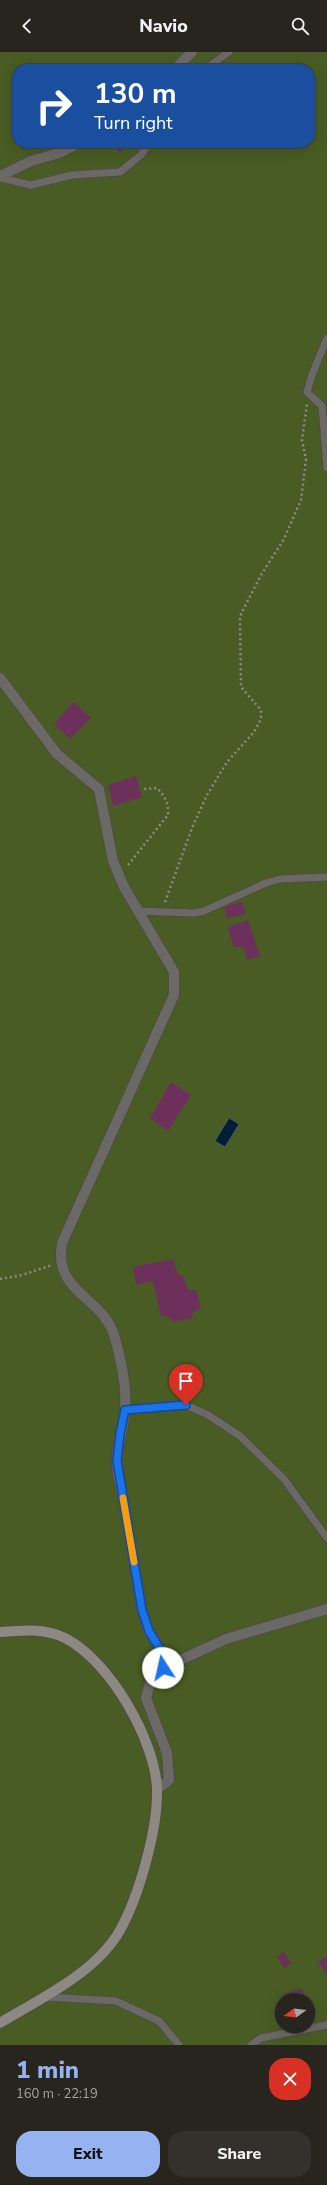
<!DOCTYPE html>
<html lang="en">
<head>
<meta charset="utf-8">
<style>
	body { margin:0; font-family:"Nunito Sans",sans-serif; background:#34312c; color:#f1f3f6; height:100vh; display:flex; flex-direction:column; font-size:15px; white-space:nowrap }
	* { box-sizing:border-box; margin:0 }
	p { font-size:13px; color:#a5a5a4 }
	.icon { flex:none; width:22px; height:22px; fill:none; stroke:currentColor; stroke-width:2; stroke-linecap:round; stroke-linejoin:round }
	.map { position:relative; height:1993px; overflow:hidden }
	.sheet { display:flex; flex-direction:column; background:#28251f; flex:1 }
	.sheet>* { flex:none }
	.top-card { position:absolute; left:12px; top:12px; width:303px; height:84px; border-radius:16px; box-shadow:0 4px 16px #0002,0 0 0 1px #44423d; background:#1a4fa0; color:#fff; overflow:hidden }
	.needle { width:26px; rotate:255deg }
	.tools { position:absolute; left:275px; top:1941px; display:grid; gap:8px }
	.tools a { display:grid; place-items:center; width:40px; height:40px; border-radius:50%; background:#28251f; box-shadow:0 4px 16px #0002,0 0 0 1px #44423d; font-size:20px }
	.pin { position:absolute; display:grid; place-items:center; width:34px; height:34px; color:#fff; margin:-41px -17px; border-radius:50% 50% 50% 0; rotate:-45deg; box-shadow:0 0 4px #0007 }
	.pin .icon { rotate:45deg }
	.me { position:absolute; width:44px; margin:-22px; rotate:350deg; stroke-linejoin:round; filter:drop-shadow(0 0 3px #0008) }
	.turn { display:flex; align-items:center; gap:14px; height:84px; padding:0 16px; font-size:18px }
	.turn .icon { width:52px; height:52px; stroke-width:2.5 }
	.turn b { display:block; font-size:28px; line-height:34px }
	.round { display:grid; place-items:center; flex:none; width:42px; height:42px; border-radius:16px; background:#34312c }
	.summary { display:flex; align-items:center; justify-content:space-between; height:68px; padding:0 16px }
	h1 { font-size:24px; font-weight:800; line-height:30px; color:#95b2f1 }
	.cta { display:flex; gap:8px; margin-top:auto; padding:8px 16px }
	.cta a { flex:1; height:46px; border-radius:16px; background:#95b2f1; color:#111; font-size:16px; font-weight:800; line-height:46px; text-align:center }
	.cta a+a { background:#34312c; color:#f1f3f6 }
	header { display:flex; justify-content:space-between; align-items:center; height:52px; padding:0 16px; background:#28251f; font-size:18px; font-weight:800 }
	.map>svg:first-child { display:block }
	.green { fill:#485c23; fill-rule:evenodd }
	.water { fill:#001d38; stroke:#445768 }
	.building { fill:#6d305d }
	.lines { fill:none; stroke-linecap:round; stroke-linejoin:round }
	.lane-casing { stroke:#514d45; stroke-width:9 }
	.street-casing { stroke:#514d45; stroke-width:12 }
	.secondary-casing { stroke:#514d45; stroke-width:12 }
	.path { stroke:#8e8a84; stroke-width:2.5; stroke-dasharray:2 3; stroke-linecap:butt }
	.lane { stroke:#6b6965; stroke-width:7 }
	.street { stroke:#6b6965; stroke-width:10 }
	.secondary { stroke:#8c8982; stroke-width:10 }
	.route-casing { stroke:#114b97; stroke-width:10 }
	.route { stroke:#1a73e8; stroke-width:7 }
	.slow { stroke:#f59e0b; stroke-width:7 }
</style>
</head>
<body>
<header><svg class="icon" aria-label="back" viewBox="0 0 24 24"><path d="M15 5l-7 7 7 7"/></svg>Navio<svg class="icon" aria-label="search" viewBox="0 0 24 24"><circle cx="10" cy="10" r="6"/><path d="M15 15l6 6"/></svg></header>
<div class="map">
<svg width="327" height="1993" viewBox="0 0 327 1993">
	<rect width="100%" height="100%" fill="#353129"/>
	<path class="green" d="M 0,0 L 327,0 L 327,1993 L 0,1993 ZM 17,17 L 310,17 L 310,91 L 17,91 ZM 282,1948 L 308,1948 L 308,1974 L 282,1974 Z"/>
	<path class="water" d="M 229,1066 L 239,1072 L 225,1095 L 215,1089 Z"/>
	<path class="building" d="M 111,91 L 130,91 L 120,101 Z
		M 74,650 L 91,666 L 70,687 L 54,672 Z
		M 136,724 L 142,745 L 113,754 L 108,733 Z
		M 242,850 L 246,862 L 227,866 L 224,855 Z
		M 248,868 L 260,904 L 247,908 L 243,894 L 234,896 L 228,875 Z
		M 171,1030 L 191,1043 L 168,1079 L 150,1066 Z
		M 173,1207 L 178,1223 L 183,1223 L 188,1238 L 196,1238 L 201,1257 L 193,1260 L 192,1266 L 173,1270 L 168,1264 L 161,1264 L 153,1229 L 136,1233 L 133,1215 Z
		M 284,1900 L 291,1911 L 284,1916 L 277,1905 Z
		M 327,1904 L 327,1922 L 318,1910 Z
		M 302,1936 L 306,1948 L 284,1948 L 282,1942 Z"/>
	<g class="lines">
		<defs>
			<path id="lane" d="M 205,17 L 229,0
				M 0,126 L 31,133 L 72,123 L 120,120 L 141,103 L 149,91
				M 327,286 L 312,323 L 307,340 L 322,354 L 327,416
				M 138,859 L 194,861 L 204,859 L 266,831 L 280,827 L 327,825
				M 125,1357 L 186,1353 L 208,1363 L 240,1384 L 284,1427 L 327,1486
				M 46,1945 L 116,1949 L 159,1969 L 179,1993
				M 251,1993 L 261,1986 L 327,1973"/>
			<path id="street" d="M 175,17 L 192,0
				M 0,124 L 31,109 L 59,101 L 79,91
				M 0,626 L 57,702 L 99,737 L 113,809 L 124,835 L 174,920 L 174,943 L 62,1191 C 53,1242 103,1243 115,1286 C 121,1308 127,1336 125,1358 C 124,1375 117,1391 117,1409 C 117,1424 123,1441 125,1457 C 131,1490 136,1524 142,1558 L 149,1579 L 164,1604 L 163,1616 L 150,1631 L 146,1646 L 167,1701 L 169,1728 L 157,1737
				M 163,1616 L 226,1587 L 327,1557"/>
			<path id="secondary" d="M 0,1580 C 22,1578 45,1576 65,1586 C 110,1609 155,1688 157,1737 C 158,1777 139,1845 119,1880 C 95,1921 40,1947 0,1971"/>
		</defs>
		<use href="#lane" class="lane-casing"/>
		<use href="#street" class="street-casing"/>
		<use href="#secondary" class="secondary-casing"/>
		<path class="path" d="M 128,813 L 168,763 C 169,752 165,744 157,736 L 144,737
			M 165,850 L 192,776 L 207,743 L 227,710 L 254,680 L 261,667 L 261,658 L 241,635 L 240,564 L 261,523 L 284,487 L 301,448 L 306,407 L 302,388 L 307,352
			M 0,1227 L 22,1223 L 52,1213"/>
		<use href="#lane" class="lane"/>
		<use href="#street" class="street"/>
		<use href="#secondary" class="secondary"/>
	</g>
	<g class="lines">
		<defs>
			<path id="route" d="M 163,1616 L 164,1604 L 149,1579 L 142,1558 L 117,1409 L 120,1382 L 125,1358 L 186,1353"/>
		</defs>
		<use href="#route" class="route-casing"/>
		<use href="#route" class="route"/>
		<path class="slow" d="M 123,1446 L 134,1510"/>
	</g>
</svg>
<div class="tools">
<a><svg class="needle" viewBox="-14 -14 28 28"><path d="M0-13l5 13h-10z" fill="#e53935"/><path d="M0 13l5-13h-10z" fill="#a5a5a4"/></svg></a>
</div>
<div class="pin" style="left:186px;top:1353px;background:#d93025"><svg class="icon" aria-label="arrive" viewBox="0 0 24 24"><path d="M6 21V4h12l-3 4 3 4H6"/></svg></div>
<svg class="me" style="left:163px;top:1616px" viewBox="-20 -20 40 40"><circle r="19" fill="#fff"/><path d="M0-13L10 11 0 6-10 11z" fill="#1a73e8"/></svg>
<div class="top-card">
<div class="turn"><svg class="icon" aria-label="right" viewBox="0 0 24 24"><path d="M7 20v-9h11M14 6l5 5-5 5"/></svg><div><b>130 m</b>Turn right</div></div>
</div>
</div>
<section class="sheet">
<div class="summary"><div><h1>1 min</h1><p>160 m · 22:19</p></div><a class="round" style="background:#d93025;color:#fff"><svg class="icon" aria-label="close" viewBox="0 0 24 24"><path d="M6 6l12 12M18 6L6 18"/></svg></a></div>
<div class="cta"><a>Exit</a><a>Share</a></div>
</section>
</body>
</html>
